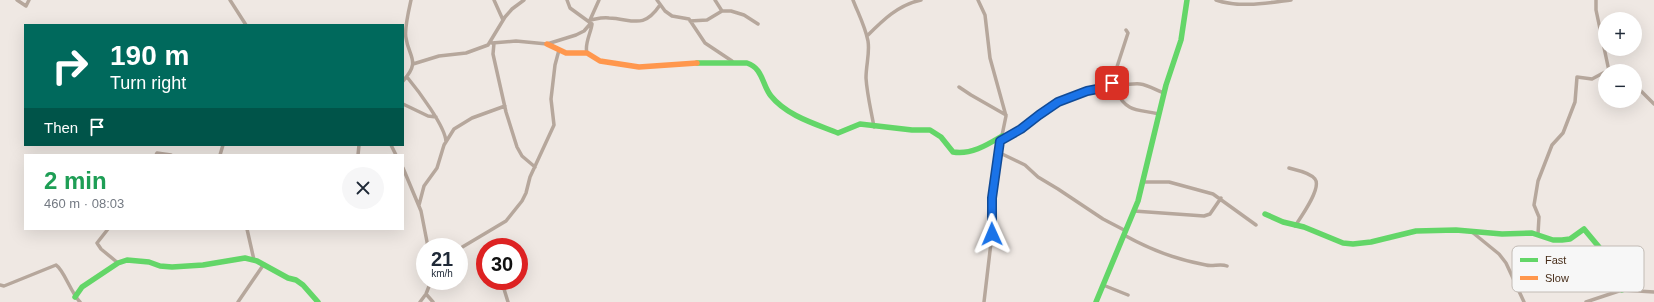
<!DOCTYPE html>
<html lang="en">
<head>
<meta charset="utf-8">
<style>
	body { margin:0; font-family:Helvetica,sans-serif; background:#f6f6f7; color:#1f2937; height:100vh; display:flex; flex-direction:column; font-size:15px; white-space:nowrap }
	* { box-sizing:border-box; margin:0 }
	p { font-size:13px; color:#747a83 }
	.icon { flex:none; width:22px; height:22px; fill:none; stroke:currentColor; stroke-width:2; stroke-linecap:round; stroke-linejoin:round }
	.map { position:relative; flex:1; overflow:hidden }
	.details { position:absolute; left:24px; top:154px; width:380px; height:76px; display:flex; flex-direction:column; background:#fff; border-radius:0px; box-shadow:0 4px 16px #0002 }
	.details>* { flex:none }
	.banner { position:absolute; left:24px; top:24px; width:380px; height:122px; border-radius:0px; box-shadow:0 4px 16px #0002; background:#00695c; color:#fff; overflow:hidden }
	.fabs { position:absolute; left:1598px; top:12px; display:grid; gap:8px }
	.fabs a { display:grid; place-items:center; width:44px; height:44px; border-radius:50%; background:#fff; box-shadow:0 4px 16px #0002; font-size:20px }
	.speed { position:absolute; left:416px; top:238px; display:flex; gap:8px; font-size:20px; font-weight:700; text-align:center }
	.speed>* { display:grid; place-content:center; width:52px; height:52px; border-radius:50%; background:#fff; box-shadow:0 4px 16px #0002; line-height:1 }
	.speed small { font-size:10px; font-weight:400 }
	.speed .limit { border:6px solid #d22; background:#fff; color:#111 }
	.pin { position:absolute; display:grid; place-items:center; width:34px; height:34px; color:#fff; margin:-17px; border-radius:8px; box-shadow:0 2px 6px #0006 }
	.me { position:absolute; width:44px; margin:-22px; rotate:359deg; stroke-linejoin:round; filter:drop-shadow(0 0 3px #0008) }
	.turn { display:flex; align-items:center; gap:14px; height:84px; padding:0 20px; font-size:18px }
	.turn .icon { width:52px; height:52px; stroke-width:2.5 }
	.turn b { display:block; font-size:28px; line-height:34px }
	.then { display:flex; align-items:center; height:38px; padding:0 20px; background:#0003; gap:8px; font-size:15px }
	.round { display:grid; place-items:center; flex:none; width:42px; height:42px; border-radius:21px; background:#f6f6f7 }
	.head { display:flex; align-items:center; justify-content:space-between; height:68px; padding:0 20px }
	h1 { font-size:24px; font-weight:600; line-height:30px; color:#1e9e55 }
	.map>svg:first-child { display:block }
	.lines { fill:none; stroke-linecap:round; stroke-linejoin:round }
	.street { stroke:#b6a79c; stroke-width:3.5 }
	.fast { stroke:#63d668; stroke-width:5.5 }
	.slow { stroke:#ff974d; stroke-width:5.5 }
	.route-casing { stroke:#114b97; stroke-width:10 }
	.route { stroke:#1a73e8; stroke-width:7 }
	.key { fill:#f7f7f7; stroke:#c2bbb5; stroke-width:1 }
	.key-label { font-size:11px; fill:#482e1a }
</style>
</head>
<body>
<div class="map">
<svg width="1654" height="302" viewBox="0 0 1654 302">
	<rect width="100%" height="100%" fill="#efe8e3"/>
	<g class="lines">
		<path class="street" d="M 17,0 L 26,6 L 29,0
			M 230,0 L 246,25
			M 494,0 L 503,20
			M 567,0 L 570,8 L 592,24 C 591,33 584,44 587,53
			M 657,0 L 665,11 L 672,16 L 689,19 L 705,43 L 732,61
			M 715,0 L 722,11
			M 853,0 C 858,13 865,26 868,41 C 870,53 866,65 866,78 C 867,94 871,110 874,127
			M 978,0 L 985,15 L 990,58 L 1006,116 L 1000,145 L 992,198 L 992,234 L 984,302
			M 1216,0 C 1239,8 1267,3 1291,0
			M 1596,0 L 1596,10 L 1609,71
			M 590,20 C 596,19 603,17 609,18 C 633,19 643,30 660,5
			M 590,20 L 599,0
			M 690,21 L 707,20 L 722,11 L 731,11 L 744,15 L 758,24
			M 1126,30 L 1128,33 L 1113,79 C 1112,84 1114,86 1116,91 C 1127,113 1138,109 1159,114
			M 867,36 C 883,20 898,5 921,0
			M 492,43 L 516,41 L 547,44 L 576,35 L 584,31 L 591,23
			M 494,43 L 493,54 L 495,63 L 506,112 L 517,147 L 522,156 L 535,167
			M 413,64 L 439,56 L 466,53 L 488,45 L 505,17 L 512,9 L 524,0
			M 407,77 C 417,89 446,127 446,142
			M 403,81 C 421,61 409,58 406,38 C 404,30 409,9 411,0
			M 1112,83 C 1120,87 1131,83 1140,84 C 1148,85 1156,90 1164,93
			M 1635,85 L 1654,104
			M 959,87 L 971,95 L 1006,115
			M 403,104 L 428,116 L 436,117
			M 1001,141 L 1021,129 L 1039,115 L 1058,102 L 1087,91 L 1113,86
			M 391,145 L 396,155
			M 998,152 L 1025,165 L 1038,177 L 1058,189 L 1103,219 L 1126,231
			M 156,155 L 157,153 L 171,155
			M 220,155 L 223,145
			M 358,155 L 359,145
			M 403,168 L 421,211 L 428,247
			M 1289,168 C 1296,170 1310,172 1315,179 C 1322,188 1301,217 1295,226
			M 1142,182 L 1169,182 L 1213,194 L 1256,225
			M 419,205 L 424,186 L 437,168 L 444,145 L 454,129 L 472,118 L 505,106
			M 1134,211 L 1204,216 L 1210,214 L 1221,198
			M 108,229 L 97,243 L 101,249 L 118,263
			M 247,229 L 254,260
			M 1472,232 L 1499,254 L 1506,263 L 1524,302
			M 1538,234 L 1539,217 L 1534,205 L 1538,181 L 1552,145 L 1563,133 L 1575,102 L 1577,77 L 1592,79 L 1605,72
			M 1124,235 C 1149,249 1178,260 1206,265 C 1213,267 1220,263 1227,266
			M 459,249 L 506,221 L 522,201 L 526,193 L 530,177 L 554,125 L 551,99 L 555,65 L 559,50
			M 0,285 L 4,286 L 56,265 C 64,270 71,293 80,302
			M 1103,285 L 1128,295
			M 504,289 L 508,302
			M 426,294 L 433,302
			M 238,302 L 264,264
			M 420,302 L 426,294 L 431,281
			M 1586,302 L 1622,290 L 1654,292"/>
		<path class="fast" d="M 697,63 L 747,63 C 763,68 762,85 771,96 C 787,116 816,124 838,133 L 860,124 L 912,130 L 930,130 L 941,137 L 953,152 C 971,155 987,145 1002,136
			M 1265,214 L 1283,222 L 1304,227 L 1343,243 L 1353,244 L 1371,242 L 1416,231 L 1456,230 L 1502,234 L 1532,233 L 1553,240 L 1562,240 L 1570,239 L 1584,229 L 1599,247 L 1622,290
			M 75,297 L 82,287 L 118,263 L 127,260 L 149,262 L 160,266 L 172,267 L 203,265 L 245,258 L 257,261 L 288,278 L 296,280 L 303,285 L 318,302
			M 1096,302 L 1138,201 L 1166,85 L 1181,40 L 1187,0"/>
		<path class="slow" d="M 547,44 L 566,53 L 587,53 L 600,61 L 639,67 L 697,63"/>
	</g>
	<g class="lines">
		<defs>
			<path id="route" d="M 992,234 L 992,198 L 1000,141 L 1021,129 L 1039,115 L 1058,102 L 1087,91 L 1113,86 L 1112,83"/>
		</defs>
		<use href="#route" class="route-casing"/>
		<use href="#route" class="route"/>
	</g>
	<rect x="1512" y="246" width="132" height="46" rx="6" class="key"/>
	<rect x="1520" y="258" width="18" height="4" fill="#63d668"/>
	<rect x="1520" y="276" width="18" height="4" fill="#ff974d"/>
	<g class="key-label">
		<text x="1545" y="264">Fast</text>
		<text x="1545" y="282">Slow</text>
	</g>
</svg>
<div class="fabs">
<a>+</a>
<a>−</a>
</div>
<div class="speed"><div>21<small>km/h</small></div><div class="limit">30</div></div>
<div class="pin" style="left:1112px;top:83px;background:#d93025"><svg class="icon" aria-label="arrive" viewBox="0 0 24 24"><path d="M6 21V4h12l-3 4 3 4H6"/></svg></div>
<svg class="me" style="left:992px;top:234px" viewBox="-20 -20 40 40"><path d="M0-17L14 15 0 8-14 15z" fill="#1a73e8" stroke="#fff" stroke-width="4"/></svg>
<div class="banner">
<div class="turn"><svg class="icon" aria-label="right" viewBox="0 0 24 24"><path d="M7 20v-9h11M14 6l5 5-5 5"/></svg><div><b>190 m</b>Turn right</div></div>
<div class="then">Then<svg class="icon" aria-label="arrive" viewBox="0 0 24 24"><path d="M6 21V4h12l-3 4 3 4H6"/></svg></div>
</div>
<section class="details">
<div class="head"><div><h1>2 min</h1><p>460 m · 08:03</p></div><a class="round"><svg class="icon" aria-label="close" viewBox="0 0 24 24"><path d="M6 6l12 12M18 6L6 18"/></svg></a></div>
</section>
</div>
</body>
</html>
